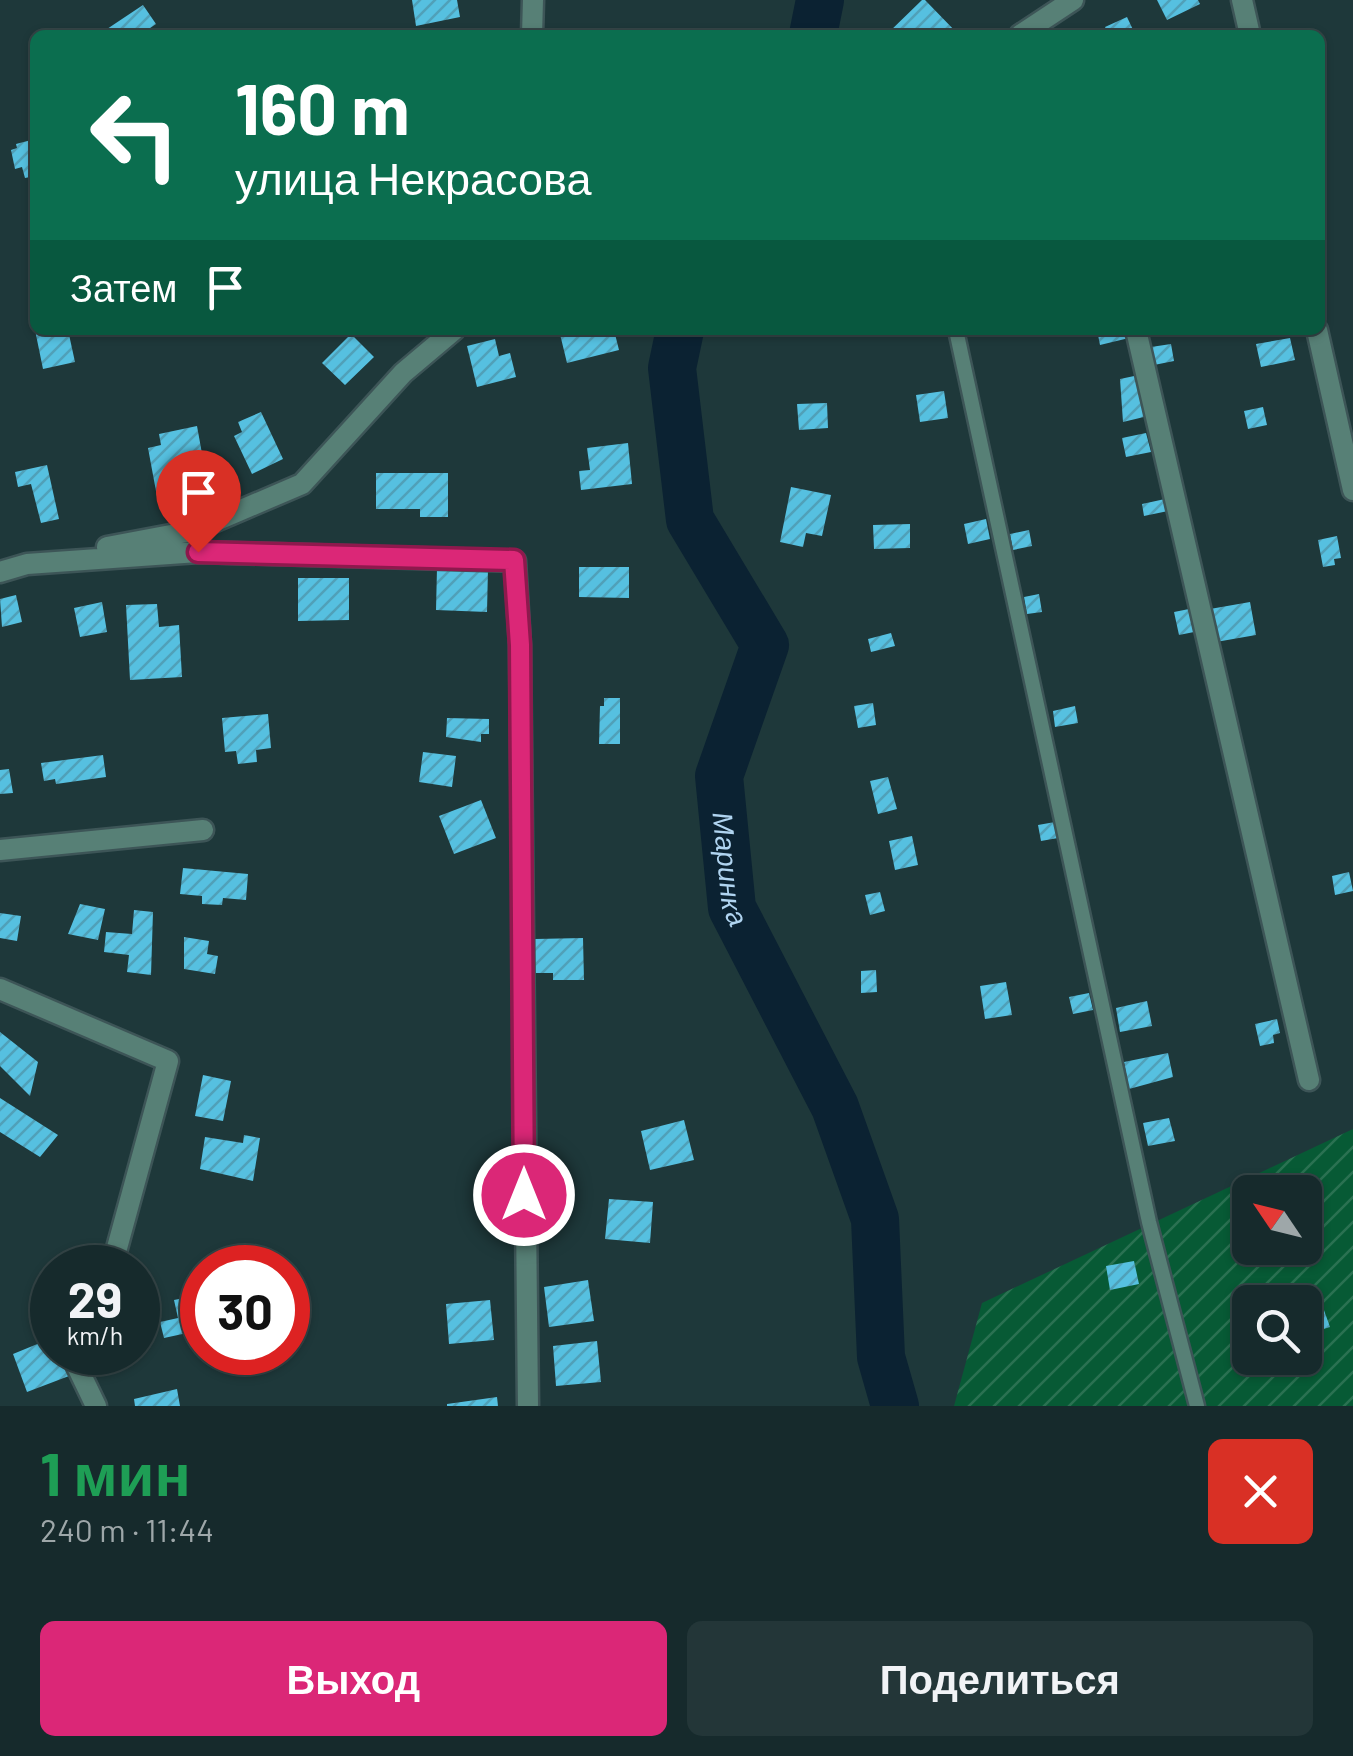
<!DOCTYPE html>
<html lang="ru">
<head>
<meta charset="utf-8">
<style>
	body { margin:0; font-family:Barlow,sans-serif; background:#233638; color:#f1f3f6; height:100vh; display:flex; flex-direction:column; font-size:38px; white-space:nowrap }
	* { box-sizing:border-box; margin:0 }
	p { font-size:32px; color:#9ea7a9 }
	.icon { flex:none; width:55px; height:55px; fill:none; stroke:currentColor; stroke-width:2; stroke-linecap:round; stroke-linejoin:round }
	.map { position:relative; height:1406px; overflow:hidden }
	.side { display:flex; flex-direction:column; background:#162a2c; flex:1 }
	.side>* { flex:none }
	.guide { position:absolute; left:30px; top:30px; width:1295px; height:305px; border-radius:15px; box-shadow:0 2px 8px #0004,0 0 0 2px #354648; background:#0b6e4f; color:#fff; overflow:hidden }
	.needle { width:65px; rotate:305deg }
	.controls { position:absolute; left:1232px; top:1175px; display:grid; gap:20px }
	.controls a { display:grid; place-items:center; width:90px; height:90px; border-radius:15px; background:#162a2c; box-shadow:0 2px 8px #0004,0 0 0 2px #354648; font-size:50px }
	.speed { position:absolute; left:30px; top:1245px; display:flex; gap:20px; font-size:50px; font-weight:700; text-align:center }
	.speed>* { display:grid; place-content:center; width:130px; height:130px; border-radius:50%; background:#162a2c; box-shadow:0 2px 8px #0004,0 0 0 2px #354648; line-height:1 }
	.speed small { font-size:25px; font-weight:400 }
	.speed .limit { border:15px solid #d22; background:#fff; color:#111 }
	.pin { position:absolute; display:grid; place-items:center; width:85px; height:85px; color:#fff; margin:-102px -42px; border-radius:50% 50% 50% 0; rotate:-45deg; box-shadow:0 0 10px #0007 }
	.pin .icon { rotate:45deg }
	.me { position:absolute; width:110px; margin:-55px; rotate:0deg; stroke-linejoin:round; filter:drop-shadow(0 0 8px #0008) }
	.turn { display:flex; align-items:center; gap:35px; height:210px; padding:0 40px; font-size:45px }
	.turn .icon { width:130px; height:130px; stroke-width:2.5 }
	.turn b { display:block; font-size:70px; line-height:85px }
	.then { display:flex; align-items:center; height:95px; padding:0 40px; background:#0003; gap:20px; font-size:38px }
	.round { display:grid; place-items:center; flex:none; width:105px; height:105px; border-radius:15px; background:#233638 }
	.summary { display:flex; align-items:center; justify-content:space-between; height:170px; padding:0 40px }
	h1 { font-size:60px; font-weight:700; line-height:75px; color:#1e9e55 }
	.cta { display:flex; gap:20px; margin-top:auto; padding:20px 40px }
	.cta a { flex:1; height:115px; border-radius:15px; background:#db2777; color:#fff; font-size:40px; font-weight:700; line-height:115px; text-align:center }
	.cta a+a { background:#233638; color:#f1f3f6 }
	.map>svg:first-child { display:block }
	.garden { fill:url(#garden-furrows); fill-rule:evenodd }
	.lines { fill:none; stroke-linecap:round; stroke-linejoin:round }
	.river { stroke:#0b2232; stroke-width:48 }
	.building { fill:url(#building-hatch) }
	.lane-casing { stroke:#3d5557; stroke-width:19 }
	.street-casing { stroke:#3d5557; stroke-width:25 }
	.lane { stroke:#578076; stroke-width:14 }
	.street { stroke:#578076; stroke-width:20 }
	.route-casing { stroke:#8e194d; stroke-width:25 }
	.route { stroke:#db2777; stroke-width:18 }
	.labels { text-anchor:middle; stroke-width:10; stroke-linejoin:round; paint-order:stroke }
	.water-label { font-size:28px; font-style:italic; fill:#b0d4f0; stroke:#142e2f }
</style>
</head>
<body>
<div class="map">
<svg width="1353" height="1406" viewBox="0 0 1353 1406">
	<defs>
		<pattern id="garden-furrows" width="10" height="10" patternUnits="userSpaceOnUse" patternTransform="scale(2.5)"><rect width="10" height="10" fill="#075a35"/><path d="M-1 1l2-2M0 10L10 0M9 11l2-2" fill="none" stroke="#2a7152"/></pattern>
		<pattern id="building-hatch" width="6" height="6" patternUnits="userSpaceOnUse" patternTransform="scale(2.5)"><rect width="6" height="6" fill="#56c0e0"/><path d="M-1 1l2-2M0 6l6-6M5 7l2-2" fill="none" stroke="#50a0b8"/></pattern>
	</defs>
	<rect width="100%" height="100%" fill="#1e383a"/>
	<path class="garden" d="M 1353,1129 L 1353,1406 L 954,1406 L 982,1303 ZM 1250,1192 L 1305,1192 L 1305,1248 L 1250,1248 ZM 1250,1302 L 1305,1302 L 1305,1358 L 1250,1358 Z"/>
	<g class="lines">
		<g class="river">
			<path d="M 813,35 L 820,0"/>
			<path id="s1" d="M 680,330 L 672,368 L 690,520 L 765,645 L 719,776 L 732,908 L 835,1107 L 875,1219 L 881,1357 L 895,1406"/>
		</g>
	</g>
	<path class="building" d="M 412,0 L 457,0 L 460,17 L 416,26 Z
		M 922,0 L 925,0 L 959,35 L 886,35 Z
		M 1157,0 L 1198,0 L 1200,4 L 1167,20 Z
		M 143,5 L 156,24 L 140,35 L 111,35 L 107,29 Z
		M 1127,17 L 1135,34 L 1109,35 L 1105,27 Z
		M 35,139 L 35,176 L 25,178 L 22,167 L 15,169 L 11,150 L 17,148 L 16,144 Z
		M 35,330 L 68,330 L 75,362 L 43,369 Z
		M 559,330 L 614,330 L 619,350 L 567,363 Z
		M 1097,330 L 1127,330 L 1129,338 L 1100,345 Z
		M 351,334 L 374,357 L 345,385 L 322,363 Z
		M 1290,338 L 1295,360 L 1261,367 L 1256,344 Z
		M 495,339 L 499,356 L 510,353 L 516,377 L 477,387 L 467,346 Z
		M 1171,344 L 1174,361 L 1154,365 L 1151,347 Z
		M 1139,375 L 1148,416 L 1123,422 L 1120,379 Z
		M 944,391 L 948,418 L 920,422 L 916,395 Z
		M 827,403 L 828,428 L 799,430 L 797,404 Z
		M 1263,407 L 1267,425 L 1248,429 L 1244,411 Z
		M 261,412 L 283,459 L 252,474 L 234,436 L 242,432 L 238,422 Z
		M 197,426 L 209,492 L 158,502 L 148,448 L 161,445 L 159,434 Z
		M 1146,433 L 1151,452 L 1126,457 L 1122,438 Z
		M 628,443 L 632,484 L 581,490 L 579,471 L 590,470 L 587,448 Z
		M 47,465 L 59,519 L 41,523 L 31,484 L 18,487 L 15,472 Z
		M 376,473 L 448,473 L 448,517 L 420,517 L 420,509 L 376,509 Z
		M 791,487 L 831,495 L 822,536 L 806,533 L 803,547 L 780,542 Z
		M 1165,499 L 1168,511 L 1144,516 L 1142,504 Z
		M 986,519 L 990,539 L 968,544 L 964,524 Z
		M 910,524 L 910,548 L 874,549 L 873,525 Z
		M 1029,530 L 1032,546 L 1013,550 L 1010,534 Z
		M 1337,536 L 1341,558 L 1334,559 L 1335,565 L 1323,567 L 1318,540 Z
		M 579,567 L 629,567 L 629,598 L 579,597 Z
		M 437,568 L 488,569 L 487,612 L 436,610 Z
		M 298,578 L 349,578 L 349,620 L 298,621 Z
		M 1039,594 L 1042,612 L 1027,614 L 1024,597 Z
		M 16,595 L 22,622 L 2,627 L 0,599 Z
		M 102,602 L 107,632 L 80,637 L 74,608 Z
		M 1250,602 L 1256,635 L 1216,642 L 1210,609 Z
		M 157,604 L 159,627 L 179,625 L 182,677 L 130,680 L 126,605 Z
		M 1189,609 L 1194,632 L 1179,635 L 1174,612 Z
		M 891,633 L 895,646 L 871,652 L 868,639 Z
		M 604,698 L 620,698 L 620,744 L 599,744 L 600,706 L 604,706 Z
		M 873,703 L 876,725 L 858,728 L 854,706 Z
		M 1075,706 L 1078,723 L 1055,727 L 1053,711 Z
		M 268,714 L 271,748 L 256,750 L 257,762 L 238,764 L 236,751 L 225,752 L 222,718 Z
		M 447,718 L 489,719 L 489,734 L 481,734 L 481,742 L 446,737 Z
		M 423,752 L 456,756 L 452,787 L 419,782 Z
		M 103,755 L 106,777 L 56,784 L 55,779 L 44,781 L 41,763 Z
		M 9,769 L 13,793 L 0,794 L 0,770 Z
		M 888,777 L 897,809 L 878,814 L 870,781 Z
		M 481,800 L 496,838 L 454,854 L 439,816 Z
		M 1055,822 L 1058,838 L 1041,841 L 1038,825 Z
		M 912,836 L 918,865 L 895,870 L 889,841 Z
		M 183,868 L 248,874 L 246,900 L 223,898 L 222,905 L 202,904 L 202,896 L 180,894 Z
		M 1349,872 L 1353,891 L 1335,895 L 1332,876 Z
		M 880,892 L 885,911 L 870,915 L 865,895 Z
		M 80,904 L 105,909 L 98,940 L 68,934 Z
		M 134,910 L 153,912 L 151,975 L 127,972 L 129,955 L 104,952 L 106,932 L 132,934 Z
		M 0,913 L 21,916 L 17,941 L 0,938 Z
		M 184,937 L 209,941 L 207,954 L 218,956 L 215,974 L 184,969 Z
		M 583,938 L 584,980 L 553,980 L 553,973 L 535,973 L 535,939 Z
		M 876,970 L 877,992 L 861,993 L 861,971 Z
		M 1006,982 L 1012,1015 L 985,1019 L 980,986 Z
		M 1089,993 L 1093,1010 L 1073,1014 L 1069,997 Z
		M 1147,1001 L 1152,1026 L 1120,1032 L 1116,1008 Z
		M 1277,1019 L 1280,1033 L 1273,1035 L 1274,1043 L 1260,1046 L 1255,1024 Z
		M 0,1032 L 38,1062 L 30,1096 L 0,1066 Z
		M 1168,1053 L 1173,1077 L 1129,1089 L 1124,1062 Z
		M 203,1075 L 231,1081 L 223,1121 L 195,1116 Z
		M 0,1098 L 58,1135 L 40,1157 L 0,1132 Z
		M 1169,1118 L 1175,1141 L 1148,1146 L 1143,1123 Z
		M 684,1120 L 694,1160 L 650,1170 L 641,1131 Z
		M 244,1135 L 260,1138 L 253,1181 L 200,1169 L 205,1137 L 243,1143 Z
		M 609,1199 L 653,1202 L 650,1243 L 605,1239 Z
		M 1134,1261 L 1139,1284 L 1110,1290 L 1106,1266 Z
		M 588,1280 L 594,1321 L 549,1327 L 544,1287 Z
		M 194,1296 L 201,1330 L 164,1338 L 160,1322 L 178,1318 L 174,1300 Z
		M 1320,1299 L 1330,1327 L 1305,1335 L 1305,1305 Z
		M 490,1300 L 494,1340 L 449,1344 L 446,1304 Z
		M 52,1338 L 52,1352 L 60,1352 L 69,1376 L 27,1392 L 13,1354 Z
		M 597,1341 L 601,1382 L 556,1386 L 553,1346 Z
		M 177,1389 L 180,1406 L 135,1406 L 134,1399 Z
		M 497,1397 L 498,1406 L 447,1406 L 447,1404 Z"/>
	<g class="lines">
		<defs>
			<path id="lane" d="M 956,330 L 1149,1222 L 1197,1406"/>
			<path id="street" d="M 1242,0 L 1250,35
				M 532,35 L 533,0
				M 1020,35 L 1073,0
				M 1136,330 L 1309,1080
				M 1317,330 L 1353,490
				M 107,547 L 192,531 L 302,484 L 403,373 L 454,330
				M 0,572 L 27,564 L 198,552 L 515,561 L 520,645 L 528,1406
				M 0,850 L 203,830
				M 0,989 L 168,1061 L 117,1248 L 106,1268
				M 70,1352 L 96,1406"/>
		</defs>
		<use href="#lane" class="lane-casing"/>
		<use href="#street" class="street-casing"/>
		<use href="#lane" class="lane"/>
		<use href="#street" class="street"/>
	</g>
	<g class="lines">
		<defs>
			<path id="route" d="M 198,552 L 514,560 L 520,645 L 524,1195"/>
		</defs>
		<use href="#route" class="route-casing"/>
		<use href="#route" class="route"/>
	</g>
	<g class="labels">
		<g class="water-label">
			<text dy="10" stroke="none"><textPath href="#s1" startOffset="570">Маринка</textPath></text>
		</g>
	</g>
</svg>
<div class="controls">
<a><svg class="needle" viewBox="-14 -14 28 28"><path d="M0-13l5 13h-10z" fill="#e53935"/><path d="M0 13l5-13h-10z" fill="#9ea7a9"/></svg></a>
<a><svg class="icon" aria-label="search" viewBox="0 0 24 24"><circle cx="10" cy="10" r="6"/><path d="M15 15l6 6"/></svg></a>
</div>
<div class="speed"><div>29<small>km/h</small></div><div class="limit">30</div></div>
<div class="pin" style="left:198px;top:552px;background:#d93025"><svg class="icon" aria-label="arrive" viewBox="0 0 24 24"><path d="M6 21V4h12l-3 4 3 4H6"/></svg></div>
<svg class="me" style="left:524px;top:1195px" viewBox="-20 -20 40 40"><circle r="17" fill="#db2777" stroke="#fff" stroke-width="3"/><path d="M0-11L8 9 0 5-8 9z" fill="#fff"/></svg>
<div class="guide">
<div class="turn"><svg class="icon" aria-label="left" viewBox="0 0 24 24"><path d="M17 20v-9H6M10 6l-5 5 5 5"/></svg><div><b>160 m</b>улица Некрасова</div></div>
<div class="then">Затем<svg class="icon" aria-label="arrive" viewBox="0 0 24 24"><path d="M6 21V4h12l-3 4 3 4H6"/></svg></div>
</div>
</div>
<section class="side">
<div class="summary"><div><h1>1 мин</h1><p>240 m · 11:44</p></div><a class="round" style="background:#d93025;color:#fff"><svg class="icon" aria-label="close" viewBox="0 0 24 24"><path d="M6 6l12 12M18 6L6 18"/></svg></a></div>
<div class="cta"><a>Выход</a><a>Поделиться</a></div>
</section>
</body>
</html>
